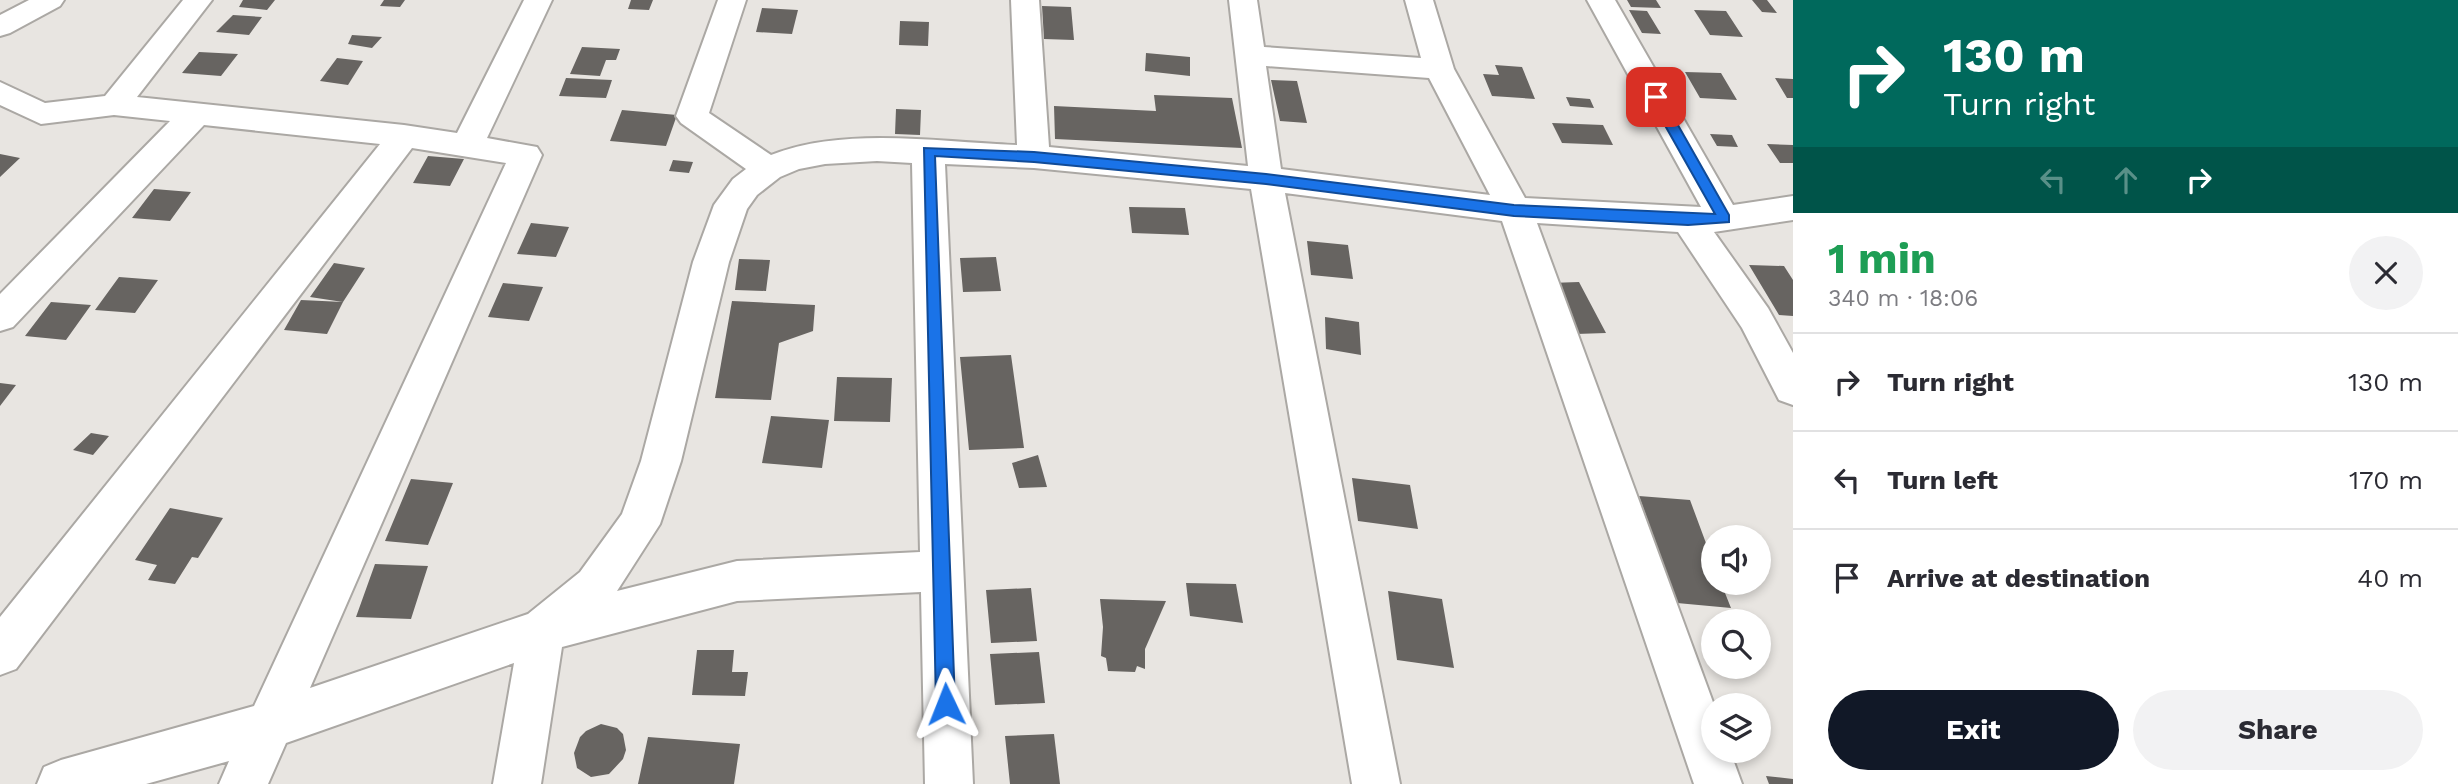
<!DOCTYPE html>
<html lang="en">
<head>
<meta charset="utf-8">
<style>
	body { margin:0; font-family:"Work Sans",sans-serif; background:#f2f2f3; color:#2b2b33; height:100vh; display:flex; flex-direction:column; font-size:26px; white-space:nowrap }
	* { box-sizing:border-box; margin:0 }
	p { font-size:23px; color:#7c7c81 }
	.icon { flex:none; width:38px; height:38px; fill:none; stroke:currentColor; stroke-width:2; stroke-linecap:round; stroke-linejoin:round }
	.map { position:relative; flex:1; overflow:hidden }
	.details { display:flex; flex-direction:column; background:#fff; width:665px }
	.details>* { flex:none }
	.guide { background:#00695c; color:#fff; overflow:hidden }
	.buttons { position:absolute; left:1701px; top:525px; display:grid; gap:14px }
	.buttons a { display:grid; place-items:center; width:70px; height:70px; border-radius:50%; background:#fff; box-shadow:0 4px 10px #0003; font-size:35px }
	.pin { position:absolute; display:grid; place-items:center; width:60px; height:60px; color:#fff; margin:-30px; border-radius:14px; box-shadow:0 4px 10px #0006 }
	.me { position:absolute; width:77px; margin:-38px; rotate:358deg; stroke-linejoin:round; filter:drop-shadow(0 0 5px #0008) }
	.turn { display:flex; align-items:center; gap:24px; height:147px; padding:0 35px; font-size:32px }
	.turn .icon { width:91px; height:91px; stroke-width:2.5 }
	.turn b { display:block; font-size:49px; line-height:60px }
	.lanes { display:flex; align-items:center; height:66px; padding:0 35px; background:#0003; justify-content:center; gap:35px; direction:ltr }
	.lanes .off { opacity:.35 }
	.round { display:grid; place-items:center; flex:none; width:74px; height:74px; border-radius:37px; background:#f2f2f3 }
	.overview { display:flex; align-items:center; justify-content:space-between; height:119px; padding:0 35px }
	h1 { font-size:42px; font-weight:700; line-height:52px; color:#1e9e55 }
	.cta { display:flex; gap:14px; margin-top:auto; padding:14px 35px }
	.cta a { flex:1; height:80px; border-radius:42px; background:#111827; color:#fff; font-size:28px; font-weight:700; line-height:80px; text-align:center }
	.cta a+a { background:#f2f2f3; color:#2b2b33 }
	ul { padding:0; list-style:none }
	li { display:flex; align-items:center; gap:21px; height:98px; padding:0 35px; border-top:2px solid #e1e1e2 }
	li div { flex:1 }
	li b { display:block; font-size:26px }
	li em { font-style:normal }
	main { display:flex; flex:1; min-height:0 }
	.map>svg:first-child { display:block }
	.building { fill:#676461 }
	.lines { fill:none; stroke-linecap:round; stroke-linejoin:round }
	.minor-casing { stroke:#aba8a4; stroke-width:4 }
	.minor { fill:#fff; fill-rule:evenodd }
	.route { fill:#1a73e8; stroke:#114b97; stroke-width:2 }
</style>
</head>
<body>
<main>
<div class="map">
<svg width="1793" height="784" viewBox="0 0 1793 784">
	<rect width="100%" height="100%" fill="#e8e5e1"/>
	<path class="building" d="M 243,0 L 275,0 L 267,10 L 239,7 Z
		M 384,0 L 405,0 L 400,7 L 380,6 Z
		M 631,0 L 653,0 L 649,10 L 628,9 Z
		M 1627,0 L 1656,0 L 1661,8 L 1631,7 Z
		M 1752,0 L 1767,0 L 1777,13 L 1762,12 Z
		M 1042,6 L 1071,7 L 1074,40 L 1044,39 Z
		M 762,8 L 798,10 L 792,34 L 756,32 Z
		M 1629,10 L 1647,11 L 1661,34 L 1642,33 Z
		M 1694,10 L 1726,11 L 1743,37 L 1710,35 Z
		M 233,15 L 262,17 L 249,35 L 216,32 Z
		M 900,21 L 929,22 L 928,46 L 899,45 Z
		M 352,35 L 382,37 L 372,48 L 348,44 Z
		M 582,47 L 620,49 L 616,60 L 606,60 L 600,76 L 570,74 Z
		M 199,52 L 238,54 L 221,76 L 182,73 Z
		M 1146,53 L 1190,57 L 1190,76 L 1145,71 Z
		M 337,58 L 363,61 L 348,85 L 320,81 Z
		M 1495,65 L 1522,67 L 1535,99 L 1492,96 L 1483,74 L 1499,75 Z
		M 1685,72 L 1721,73 L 1737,100 L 1700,98 Z
		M 566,78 L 612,80 L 606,98 L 559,96 Z
		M 1775,78 L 1793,79 L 1793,98 L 1787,98 Z
		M 1271,80 L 1297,81 L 1307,123 L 1280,121 Z
		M 1154,95 L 1232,98 L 1242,148 L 1055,139 L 1054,106 L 1156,111 Z
		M 1566,97 L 1590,99 L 1594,108 L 1570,106 Z
		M 896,109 L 921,110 L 920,135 L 895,134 Z
		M 622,110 L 677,115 L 666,146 L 610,141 Z
		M 1552,123 L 1603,125 L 1613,145 L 1562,143 Z
		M 1710,134 L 1732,135 L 1738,147 L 1717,146 Z
		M 1767,144 L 1793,145 L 1793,163 L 1780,163 Z
		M 0,154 L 20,158 L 0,177 Z
		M 428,156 L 464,159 L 450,186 L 413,183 Z
		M 673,160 L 693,162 L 689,173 L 669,171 Z
		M 154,189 L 191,192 L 170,221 L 132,218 Z
		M 1129,207 L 1185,208 L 1189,235 L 1132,233 Z
		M 531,223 L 569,227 L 556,257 L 517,254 Z
		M 1307,241 L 1348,245 L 1353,279 L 1311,275 Z
		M 996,257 L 1001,291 L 963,292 L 960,258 Z
		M 739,259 L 770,260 L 766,291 L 735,290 Z
		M 334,263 L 365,268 L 343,302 L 310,297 Z
		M 1749,265 L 1784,266 L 1793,280 L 1793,316 L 1779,315 Z
		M 119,277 L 158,280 L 135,313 L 95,310 Z
		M 1579,282 L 1606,333 L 1576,334 L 1550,283 Z
		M 503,283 L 543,287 L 529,321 L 488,317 Z
		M 301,300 L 343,302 L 327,334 L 284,330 Z
		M 732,301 L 815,305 L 813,331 L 779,343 L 771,400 L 715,398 Z
		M 51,302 L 91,305 L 66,340 L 25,336 Z
		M 1325,317 L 1359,322 L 1361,355 L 1326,349 Z
		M 1011,355 L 1024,448 L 969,450 L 960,357 Z
		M 837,377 L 892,378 L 890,422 L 834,421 Z
		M 0,383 L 16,385 L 0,406 Z
		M 771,416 L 829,420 L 822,468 L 762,463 Z
		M 91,433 L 109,436 L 93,455 L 73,450 Z
		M 1038,455 L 1047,487 L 1019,488 L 1012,463 Z
		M 1352,478 L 1410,485 L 1418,529 L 1358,521 Z
		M 411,479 L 453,483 L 428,545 L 385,541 Z
		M 1639,496 L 1690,500 L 1713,562 L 1713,583 L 1721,583 L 1731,608 L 1677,603 Z
		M 170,508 L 223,518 L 198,558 L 192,557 L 175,584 L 148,580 L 157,565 L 135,560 Z
		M 375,564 L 428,566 L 411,619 L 356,617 Z
		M 1186,583 L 1236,584 L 1243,623 L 1190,616 Z
		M 1031,588 L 1037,641 L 991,643 L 986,590 Z
		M 1388,591 L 1442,599 L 1454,668 L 1397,660 Z
		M 1100,599 L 1166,601 L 1145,649 L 1145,669 L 1137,666 L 1135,672 L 1108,671 L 1106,658 L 1101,656 L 1103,627 Z
		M 697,650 L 734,650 L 732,672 L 748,672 L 745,696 L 692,695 Z
		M 1039,652 L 1045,703 L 995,705 L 990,654 Z
		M 601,724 L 617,728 L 623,734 L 626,750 L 623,759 L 609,774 L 591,777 L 577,768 L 574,753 L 580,737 L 586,731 Z
		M 1054,734 L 1060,784 L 1010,784 L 1005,736 Z
		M 648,737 L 740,744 L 734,784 L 638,784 Z
		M 1766,776 L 1793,779 L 1793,784 L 1769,784 Z"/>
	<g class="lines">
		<defs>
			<path id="minor" d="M 29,0 L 64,0 L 60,6 L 10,33 L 0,36 L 0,15 Z
				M 183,0 L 212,0 L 137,97 L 404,125 L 457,133 L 524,0 L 552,0 L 487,138 L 537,147 L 542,155 L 310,688 L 528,614 L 580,572 L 622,514 L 641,461 L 693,262 L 714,205 L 733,179 L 746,169 L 681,123 L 676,116 L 718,0 L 746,0 L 709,113 L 771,155 C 844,126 940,142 1017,145 L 1011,0 L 1039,0 L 1049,147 L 1248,166 L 1229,0 L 1257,0 L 1264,47 L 1421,58 L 1405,0 L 1433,0 L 1454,69 L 1525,198 L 1701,207 L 1587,0 L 1615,0 L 1733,205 L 1793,196 L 1793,220 L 1714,232 L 1768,308 L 1793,353 L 1793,405 L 1779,400 L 1742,328 L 1678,232 L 1537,223 L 1714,705 L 1713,751 L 1730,751 L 1742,784 L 1694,784 L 1502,221 L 1285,193 L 1400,784 L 1352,784 L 1251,189 L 1034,168 L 945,164 L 973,784 L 925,784 L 921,592 L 737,601 L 562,647 L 541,784 L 493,784 L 514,663 L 286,743 L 268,784 L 219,784 L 229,761 L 146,784 L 37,784 L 44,767 L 61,760 L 254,706 L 506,163 L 412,148 L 16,669 L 0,675 L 0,617 L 380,144 L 204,125 L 13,327 L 0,331 L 0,294 L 170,121 L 114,115 L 41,124 L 0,105 L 0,82 L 45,103 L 105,96 ZM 1266,66 L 1429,78 L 1490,195 L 1281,169 ZM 877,161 L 912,163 L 920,552 L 737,561 L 617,591 L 660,524 L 681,461 L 729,262 L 747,209 L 757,195 L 780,177 L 799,169 L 825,164 Z"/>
		</defs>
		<use href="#minor" class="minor-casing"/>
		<use href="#minor" class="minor"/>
	</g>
	<path class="route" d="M 1656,93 L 1662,97 L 1729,215 L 1729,222 L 1688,225 L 1514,216 L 1266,184 L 1034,162 L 935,156 L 955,704 L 953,711 L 946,714 L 939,711 L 936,704 L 924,148 L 1034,152 L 1266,174 L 1514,205 L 1715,214 L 1649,97 Z"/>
</svg>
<div class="buttons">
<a><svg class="icon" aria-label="sound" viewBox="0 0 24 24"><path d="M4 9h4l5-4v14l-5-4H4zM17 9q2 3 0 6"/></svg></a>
<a><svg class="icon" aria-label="search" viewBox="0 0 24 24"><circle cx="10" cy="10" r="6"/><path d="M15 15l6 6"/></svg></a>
<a><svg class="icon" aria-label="layers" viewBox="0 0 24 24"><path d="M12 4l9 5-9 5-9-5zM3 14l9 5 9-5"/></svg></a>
</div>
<div class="pin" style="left:1656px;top:97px;background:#d93025"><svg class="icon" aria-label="arrive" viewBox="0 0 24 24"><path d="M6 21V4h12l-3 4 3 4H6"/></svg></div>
<svg class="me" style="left:946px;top:704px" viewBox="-20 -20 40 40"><path d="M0-17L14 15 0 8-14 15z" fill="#1a73e8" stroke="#fff" stroke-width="4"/></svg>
</div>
<section class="details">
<div class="guide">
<div class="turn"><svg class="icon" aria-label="right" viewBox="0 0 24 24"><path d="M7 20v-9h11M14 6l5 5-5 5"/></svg><div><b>130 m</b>Turn right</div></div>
<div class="lanes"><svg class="icon off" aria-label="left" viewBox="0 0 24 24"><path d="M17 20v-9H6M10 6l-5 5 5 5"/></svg><svg class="icon off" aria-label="ahead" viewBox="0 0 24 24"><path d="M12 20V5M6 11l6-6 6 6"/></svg><svg class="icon" aria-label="right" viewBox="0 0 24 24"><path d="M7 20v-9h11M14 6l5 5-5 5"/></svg></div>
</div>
<div class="overview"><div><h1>1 min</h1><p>340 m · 18:06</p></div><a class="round"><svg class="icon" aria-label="close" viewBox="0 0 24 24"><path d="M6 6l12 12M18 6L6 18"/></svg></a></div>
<ul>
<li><svg class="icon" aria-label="right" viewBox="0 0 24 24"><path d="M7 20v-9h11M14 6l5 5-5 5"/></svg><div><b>Turn right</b></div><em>130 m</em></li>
<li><svg class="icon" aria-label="left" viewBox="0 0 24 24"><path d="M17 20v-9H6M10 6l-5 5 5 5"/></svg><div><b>Turn left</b></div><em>170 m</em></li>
<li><svg class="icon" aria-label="arrive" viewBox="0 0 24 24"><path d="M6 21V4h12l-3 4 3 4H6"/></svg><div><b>Arrive at destination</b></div><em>40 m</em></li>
</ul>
<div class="cta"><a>Exit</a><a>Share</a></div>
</section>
</main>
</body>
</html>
